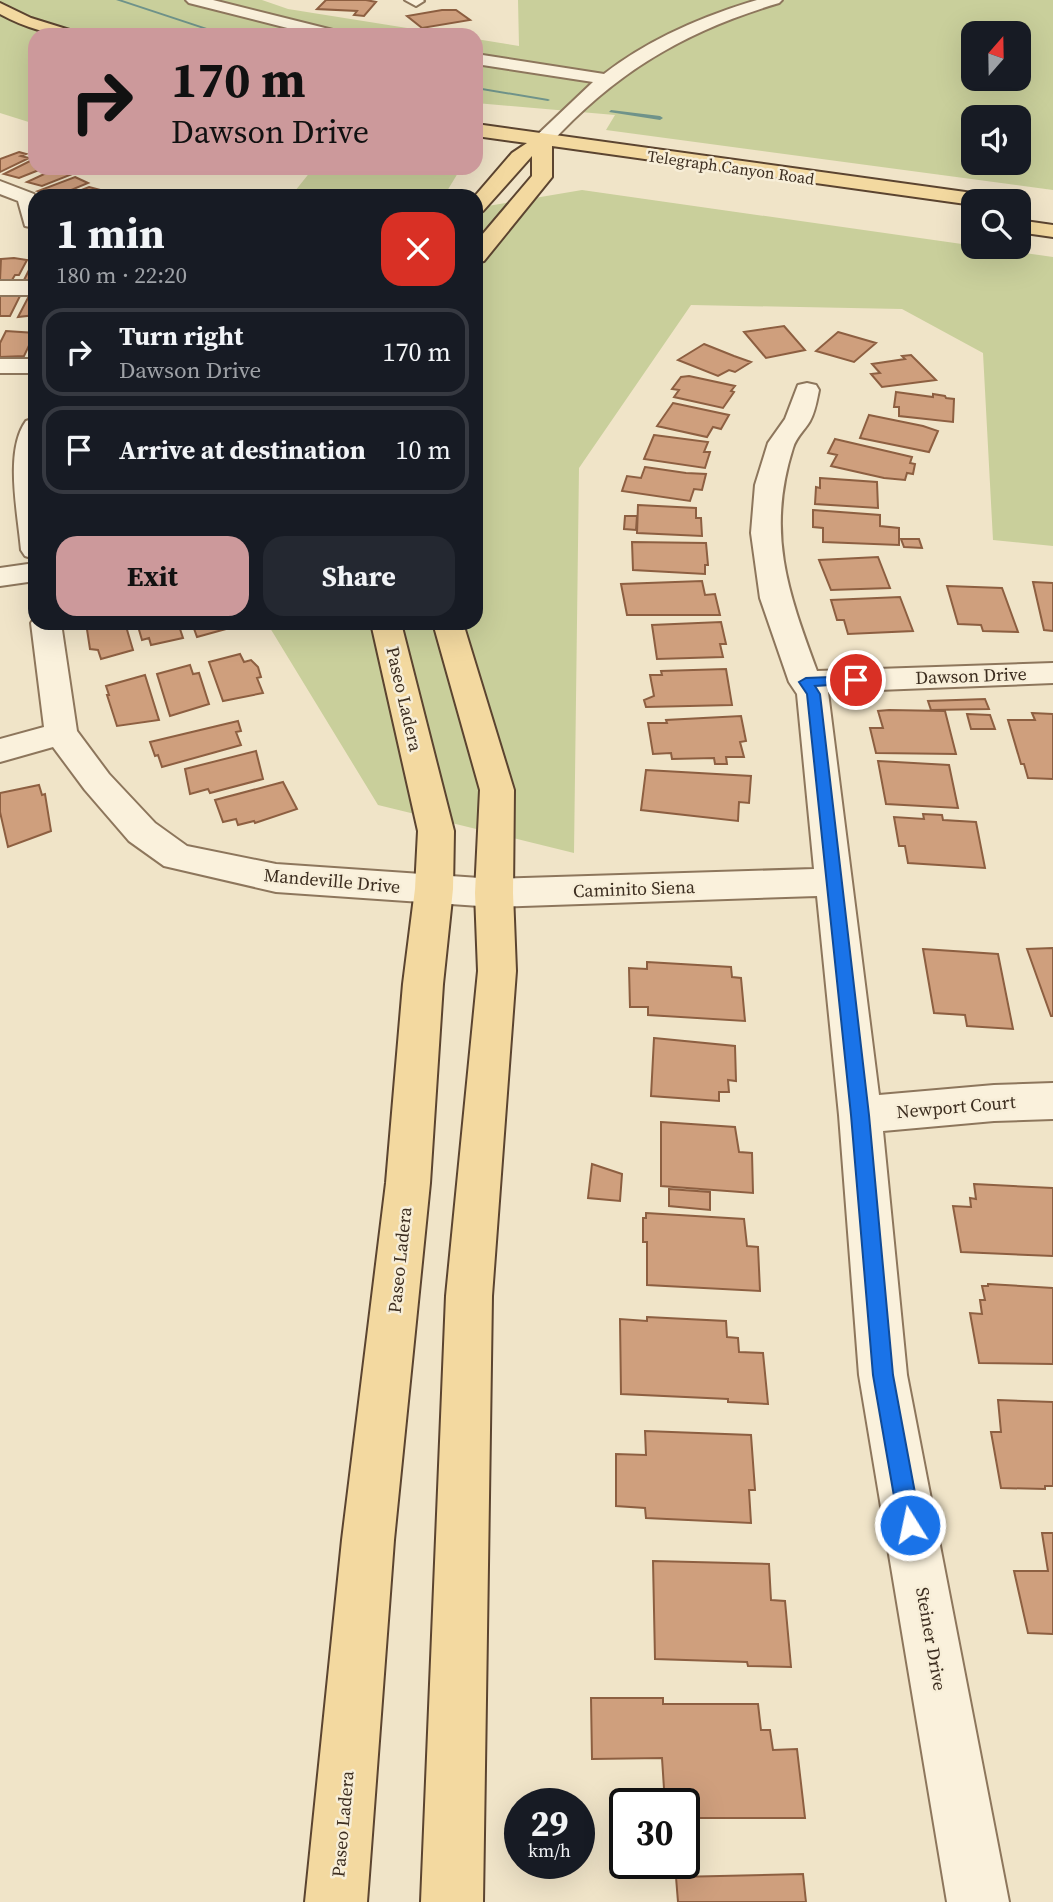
<!DOCTYPE html>
<html lang="en">
<head>
<meta charset="utf-8">
<style>
	body { margin:0; font-family:"Source Serif 4",serif; background:#242831; color:#f1f3f6; height:100vh; display:flex; flex-direction:column; font-size:26px; white-space:nowrap }
	* { box-sizing:border-box; margin:0 }
	p { font-size:23px; color:#9ea1a6 }
	.icon { flex:none; width:38px; height:38px; fill:none; stroke:currentColor; stroke-width:2; stroke-linecap:round; stroke-linejoin:round }
	.map { position:relative; flex:1; overflow:hidden }
	.sheet { position:absolute; left:28px; top:189px; width:455px; height:441px; display:flex; flex-direction:column; background:#171b24; border-radius:21px; box-shadow:0 7px 28px #0002 }
	.sheet>* { flex:none }
	.hud { position:absolute; left:28px; top:28px; width:455px; height:147px; border-radius:21px; box-shadow:0 7px 28px #0002; background:#cc999b; color:#111; overflow:hidden }
	.needle { width:46px; rotate:20deg }
	.buttons { position:absolute; left:961px; top:21px; display:grid; gap:14px }
	.buttons a { display:grid; place-items:center; width:70px; height:70px; border-radius:14px; background:#171b24; box-shadow:0 7px 28px #0002; font-size:35px }
	.speed { position:absolute; left:504px; top:1788px; display:flex; gap:14px; font-size:35px; font-weight:700; text-align:center }
	.speed>* { display:grid; place-content:center; width:91px; height:91px; border-radius:50%; background:#171b24; box-shadow:0 7px 28px #0002; line-height:1 }
	.speed small { font-size:18px; font-weight:400 }
	.speed .limit { border:4px solid #111; border-radius:10px; background:#fff; color:#111 }
	.pin { position:absolute; display:grid; place-items:center; width:60px; height:60px; color:#fff; margin:-30px; border:4px solid #fff; border-radius:50%; box-shadow:0 2px 7px #0007 }
	.me { position:absolute; width:77px; margin:-38px; rotate:350deg; stroke-linejoin:round; filter:drop-shadow(0 0 5px #0008) }
	.turn { display:flex; align-items:center; gap:24px; height:147px; padding:0 28px; font-size:32px }
	.turn .icon { width:91px; height:91px; stroke-width:2.5 }
	.turn b { display:block; font-size:49px; line-height:60px }
	.round { display:grid; place-items:center; flex:none; width:74px; height:74px; border-radius:21px; background:#242831 }
	.head { display:flex; align-items:center; justify-content:space-between; height:119px; padding:0 28px }
	h1 { font-size:42px; font-weight:700; line-height:52px }
	.button { display:flex; gap:14px; margin-top:auto; padding:14px 28px }
	.button a { flex:1; height:80px; border-radius:21px; background:#cc999b; color:#111; font-size:28px; font-weight:700; line-height:80px; text-align:center }
	.button a+a { background:#242831; color:#f1f3f6 }
	ul { padding:0; list-style:none }
	li { display:flex; align-items:center; gap:21px; height:88px; margin:0 14px 10px; padding:0 14px; border:4px solid #363941; border-radius:21px }
	li div { flex:1 }
	li b { display:block; font-size:26px }
	li em { font-style:normal }
	.map>svg:first-child { display:block }
	.green { fill:#c9cf9b; fill-rule:evenodd }
	.lines { fill:none; stroke-linecap:round; stroke-linejoin:round }
	.stream { fill:#6f938a; fill-rule:evenodd }
	.building { fill:#cf9f7d; stroke:#8d5f41; stroke-width:2 }
	.minor-casing { stroke:#8d765c; stroke-width:4 }
	.major-casing { stroke:#5b4430; stroke-width:4 }
	.minor { fill:#faf1dc; fill-rule:evenodd }
	.major { fill:#f3d9a0; fill-rule:evenodd }
	.route { fill:#1a73e8; stroke:#114b97; stroke-width:2 }
	.labels { text-anchor:middle; stroke-width:5; stroke-linejoin:round; paint-order:stroke }
	.far-street-label { font-size:16px; fill:#3d2e20; stroke:#f7eed8 }
	.street-label { font-size:18px; fill:#3d2e20; stroke:#f7eed8 }
</style>
</head>
<body>
<div class="map">
<svg width="1053" height="1902" viewBox="0 0 1053 1902">
	<rect width="100%" height="100%" fill="#f0e4c8"/>
	<path class="green" d="M 0,0 L 262,0 L 288,9 L 451,35 L 35,35 L 35,124 L 0,113 Z
		M 518,0 L 1053,0 L 1053,190 L 606,130 L 615,115 L 476,103 L 476,39 L 519,46 ZM 973,33 L 1018,33 L 1018,79 L 973,79 ZM 973,117 L 1018,117 L 1018,163 L 973,163 Z
		M 266,168 L 461,168 L 444,196 L 291,196 L 311,171 Z
		M 582,190 L 1053,257 L 1053,546 L 993,540 L 983,353 L 902,309 L 691,305 L 579,468 L 574,853 L 378,805 L 267,623 L 476,623 L 476,208 Z"/>
	<g class="lines">
		<path class="stream" d="M 116,0 L 122,0 L 228,35 L 222,35 Z
			M 476,87 L 548,99 L 550,100 L 548,101 L 476,89 Z
			M 611,110 L 660,116 L 663,118 L 660,120 L 609,112 Z"/>
	</g>
	<path class="building" d="M 326,0 L 366,0 L 376,2 L 364,16 L 354,15 L 357,11 L 317,9 Z
		M 442,10 L 456,10 L 470,20 L 422,28 L 407,16 Z
		M 19,152 L 26,154 L 21,156 L 29,158 L 0,172 L 0,159 Z
		M 32,160 L 35,160 L 35,168 L 44,168 L 19,178 L 4,174 Z
		M 57,168 L 75,173 L 42,186 L 27,182 Z
		M 75,177 L 88,183 L 57,196 L 38,191 Z
		M 89,187 L 108,192 L 99,196 L 66,196 Z
		M 35,258 L 35,280 L 24,280 Z
		M 1,259 L 14,258 L 27,260 L 19,275 L 15,275 L 12,280 L 0,280 Z
		M 0,293 L 21,294 L 10,316 L 0,316 Z
		M 30,294 L 35,294 L 35,315 L 18,317 Z
		M 784,326 L 805,350 L 766,358 L 744,332 Z
		M 6,331 L 35,333 L 24,356 L 0,357 L 0,343 Z
		M 838,332 L 876,343 L 854,362 L 816,351 Z
		M 704,344 L 734,356 L 751,362 L 735,372 L 729,370 L 718,376 L 678,360 Z
		M 911,355 L 936,380 L 882,387 L 871,374 L 880,373 L 872,364 L 905,359 L 902,356 Z
		M 689,376 L 735,386 L 731,391 L 734,392 L 723,408 L 674,397 L 679,390 L 672,389 L 681,377 Z
		M 896,392 L 933,397 L 933,394 L 945,396 L 946,398 L 954,399 L 953,422 L 899,416 L 899,407 L 894,407 Z
		M 673,403 L 729,415 L 721,429 L 713,427 L 707,437 L 657,426 Z
		M 869,415 L 923,426 L 938,431 L 929,452 L 860,438 Z
		M 654,435 L 708,442 L 704,452 L 710,452 L 705,468 L 644,459 Z
		M 835,439 L 912,457 L 910,463 L 915,464 L 913,474 L 907,473 L 905,480 L 884,478 L 831,466 L 837,455 L 828,453 Z
		M 645,467 L 686,473 L 706,474 L 702,490 L 694,489 L 690,501 L 622,491 L 627,476 L 641,478 Z
		M 820,478 L 877,482 L 878,508 L 815,504 L 816,487 L 820,488 Z
		M 638,505 L 696,508 L 696,518 L 701,518 L 702,536 L 637,533 Z
		M 813,510 L 880,515 L 880,526 L 899,528 L 899,545 L 823,542 L 823,528 L 813,527 Z
		M 625,516 L 637,516 L 636,530 L 624,529 Z
		M 901,539 L 919,539 L 922,548 L 904,547 Z
		M 632,542 L 706,543 L 708,565 L 705,565 L 705,574 L 633,570 Z
		M 878,557 L 890,588 L 831,590 L 819,560 Z
		M 702,581 L 705,595 L 715,594 L 720,615 L 627,615 L 621,584 Z
		M 1033,582 L 1053,583 L 1053,631 L 1044,630 Z
		M 947,586 L 1002,588 L 1018,632 L 983,631 L 981,625 L 958,624 Z
		M 900,597 L 913,631 L 848,634 L 844,620 L 837,620 L 831,600 Z
		M 721,622 L 726,644 L 720,644 L 723,657 L 657,659 L 652,625 Z
		M 86,623 L 125,623 L 133,650 L 101,659 L 98,650 L 90,649 Z
		M 137,623 L 178,623 L 183,638 L 151,645 L 149,638 L 142,640 Z
		M 192,623 L 231,623 L 233,627 L 197,637 Z
		M 240,654 L 244,662 L 251,660 L 258,667 L 261,677 L 257,678 L 263,693 L 223,701 L 209,662 Z
		M 190,665 L 193,674 L 199,673 L 209,704 L 170,716 L 157,674 Z
		M 726,669 L 732,705 L 646,707 L 644,700 L 654,696 L 650,675 L 662,675 L 661,671 Z
		M 145,675 L 159,720 L 117,726 L 107,695 L 109,695 L 106,686 Z
		M 985,699 L 989,709 L 931,710 L 928,701 Z
		M 889,710 L 945,711 L 956,754 L 876,753 L 870,728 L 883,728 L 878,711 Z
		M 1032,713 L 1053,714 L 1053,779 L 1028,778 L 1024,764 L 1021,764 L 1008,720 L 1035,720 Z
		M 967,714 L 990,715 L 995,729 L 971,729 Z
		M 741,716 L 746,741 L 740,742 L 744,757 L 726,757 L 727,764 L 715,764 L 714,758 L 672,759 L 671,753 L 653,754 L 648,723 L 667,723 L 666,720 Z
		M 238,721 L 241,731 L 236,732 L 241,745 L 162,767 L 158,755 L 155,756 L 150,742 Z
		M 256,751 L 263,779 L 210,793 L 208,789 L 190,794 L 185,769 Z
		M 878,761 L 949,765 L 958,808 L 886,804 Z
		M 646,770 L 751,776 L 749,803 L 739,802 L 738,821 L 641,810 Z
		M 283,782 L 297,809 L 255,823 L 254,821 L 238,825 L 236,819 L 223,822 L 215,800 Z
		M 39,785 L 42,795 L 45,794 L 51,831 L 8,847 L 0,812 L 0,793 Z
		M 923,814 L 942,815 L 943,820 L 976,822 L 985,868 L 908,863 L 905,846 L 899,846 L 894,817 L 924,819 Z
		M 1053,948 L 1053,1016 L 1051,1016 L 1027,949 Z
		M 923,949 L 998,954 L 1013,1029 L 967,1026 L 965,1015 L 934,1013 Z
		M 647,962 L 731,967 L 732,977 L 741,978 L 745,1021 L 648,1015 L 648,1007 L 630,1007 L 629,968 L 647,969 Z
		M 654,1038 L 735,1046 L 736,1081 L 728,1080 L 729,1092 L 719,1092 L 719,1101 L 651,1096 Z
		M 661,1122 L 735,1127 L 739,1152 L 752,1153 L 753,1193 L 661,1186 Z
		M 592,1164 L 622,1174 L 620,1201 L 588,1198 Z
		M 974,1184 L 1053,1188 L 1053,1256 L 961,1252 L 953,1206 L 971,1207 L 970,1198 L 976,1199 Z
		M 669,1189 L 710,1192 L 710,1210 L 669,1206 Z
		M 646,1213 L 744,1219 L 747,1246 L 758,1247 L 760,1291 L 647,1285 L 647,1242 L 643,1242 L 643,1218 L 646,1218 Z
		M 988,1284 L 1053,1288 L 1053,1364 L 979,1363 L 970,1313 L 982,1314 L 980,1300 L 985,1300 L 982,1286 L 988,1286 Z
		M 647,1317 L 726,1321 L 727,1337 L 738,1338 L 739,1352 L 763,1353 L 768,1404 L 728,1402 L 728,1399 L 621,1394 L 620,1319 L 647,1321 Z
		M 998,1400 L 1053,1402 L 1053,1486 L 1045,1486 L 1045,1489 L 1001,1488 L 991,1432 L 1001,1432 Z
		M 645,1431 L 751,1435 L 755,1490 L 749,1490 L 751,1523 L 646,1518 L 645,1508 L 616,1506 L 616,1454 L 646,1455 Z
		M 1042,1533 L 1053,1533 L 1053,1634 L 1028,1633 L 1014,1571 L 1048,1571 Z
		M 653,1561 L 769,1564 L 771,1600 L 785,1601 L 791,1667 L 748,1666 L 747,1662 L 655,1659 Z
		M 591,1698 L 663,1698 L 663,1704 L 758,1704 L 761,1730 L 770,1730 L 773,1750 L 797,1749 L 805,1818 L 684,1818 L 684,1804 L 665,1804 L 662,1758 L 592,1759 Z
		M 803,1874 L 806,1902 L 678,1902 L 676,1877 Z"/>
	<g class="lines">
		<defs>
			<path id="minor" d="M 186,0 L 213,0 L 341,32 L 343,35 L 315,35 L 189,3 Z
				M 405,0 L 423,0 L 424,1 L 416,6 Z
				M 757,0 L 782,0 L 779,3 C 685,31 615,72 549,145 L 535,145 L 533,141 L 535,137 L 593,82 L 476,64 L 476,54 L 604,74 C 649,39 703,16 757,0 Z
				M 0,181 L 34,194 L 35,228 L 25,226 L 18,201 L 0,194 Z
				M 0,281 L 35,281 L 35,295 L 0,295 Z
				M 0,359 L 35,359 L 35,373 L 0,373 Z
				M 807,383 L 816,385 L 819,390 C 817,400 815,412 810,421 C 805,430 796,437 793,448 C 766,533 788,592 817,671 L 1053,663 L 1053,683 L 828,692 L 879,1095 L 994,1085 L 1053,1083 L 1053,1119 L 994,1121 L 883,1131 L 907,1375 L 1009,1902 L 947,1902 L 859,1375 L 839,1115 L 817,896 L 494,907 L 276,892 L 164,866 L 129,841 L 85,790 L 53,747 L 0,762 L 0,739 L 44,727 L 31,623 L 35,617 L 35,623 L 61,623 L 77,731 L 109,774 L 155,823 L 187,846 L 276,864 L 494,879 L 814,869 L 797,694 L 789,682 L 760,598 L 751,533 L 755,485 L 768,443 L 785,419 L 798,385 Z
				M 35,418 L 35,559 L 25,556 L 21,550 C 18,514 4,451 26,421 Z
				M 35,563 L 35,581 L 0,586 L 0,568 Z"/>
			<path id="major" d="M 0,3 L 31,18 L 76,32 L 78,35 C 49,35 26,28 0,14 Z
				M 476,124 L 987,195 L 994,197 L 997,201 L 973,201 L 973,205 L 552,146 L 552,177 L 484,261 L 476,263 L 476,242 L 532,176 L 532,156 L 483,211 L 476,213 L 475,196 L 512,153 L 527,143 L 476,136 Z
				M 1018,220 L 1053,225 L 1053,237 L 1018,232 Z
				M 371,623 L 401,623 L 454,831 L 453,889 L 443,984 L 430,1183 L 394,1540 L 367,1902 L 305,1902 L 342,1540 L 386,1183 L 403,984 L 415,889 L 418,831 Z
				M 433,623 L 463,623 L 514,790 L 513,893 L 516,971 L 492,1296 L 483,1902 L 421,1902 L 446,1296 L 478,971 L 475,893 L 480,790 Z"/>
		</defs>
		<use href="#minor" class="minor-casing"/>
		<use href="#major" class="major-casing"/>
		<use href="#minor" class="minor"/>
		<use href="#major" class="major"/>
	</g>
	<path class="route" d="M 856,676 L 861,677 L 861,683 L 815,686 L 820,694 L 869,1115 L 893,1375 L 921,1525 L 918,1532 L 910,1535 L 902,1532 L 899,1525 L 873,1375 L 851,1115 L 807,694 L 799,682 L 806,678 Z"/>
	<g class="labels">
		<g class="far-street-label">
			<text transform="translate(731 167) rotate(8)" y="6">Telegraph Canyon Road</text>
		</g>
		<g class="street-label">
			<text transform="translate(971 676) rotate(-2)" y="6">Dawson Drive</text>
			<text transform="translate(404 699) rotate(77)" y="6">Paseo Ladera</text>
			<text transform="translate(332 881) rotate(5)" y="6">Mandeville Drive</text>
			<text transform="translate(634 889) rotate(-2)" y="6">Caminito Siena</text>
			<text transform="translate(956 1107) rotate(-5)" y="6">Newport Court</text>
			<text transform="translate(400 1260) rotate(-84)" y="6">Paseo Ladera</text>
			<text transform="translate(931 1639) rotate(80)" y="6">Steiner Drive</text>
			<text transform="translate(343 1824) rotate(-85)" y="6">Paseo Ladera</text>
		</g>
	</g>
</svg>
<div class="buttons">
<a><svg class="needle" viewBox="-14 -14 28 28"><path d="M0-13l5 13h-10z" fill="#e53935"/><path d="M0 13l5-13h-10z" fill="#9ea1a6"/></svg></a>
<a><svg class="icon" aria-label="sound" viewBox="0 0 24 24"><path d="M4 9h4l5-4v14l-5-4H4zM17 9q2 3 0 6"/></svg></a>
<a><svg class="icon" aria-label="search" viewBox="0 0 24 24"><circle cx="10" cy="10" r="6"/><path d="M15 15l6 6"/></svg></a>
</div>
<div class="speed"><div>29<small>km/h</small></div><div class="limit">30</div></div>
<div class="pin" style="left:856px;top:680px;background:#d93025"><svg class="icon" aria-label="arrive" viewBox="0 0 24 24"><path d="M6 21V4h12l-3 4 3 4H6"/></svg></div>
<svg class="me" style="left:910px;top:1525px" viewBox="-20 -20 40 40"><circle r="17" fill="#1a73e8" stroke="#fff" stroke-width="3"/><path d="M0-11L8 9 0 5-8 9z" fill="#fff"/></svg>
<div class="hud">
<div class="turn"><svg class="icon" aria-label="right" viewBox="0 0 24 24"><path d="M7 20v-9h11M14 6l5 5-5 5"/></svg><div><b>170 m</b>Dawson Drive</div></div>
</div>
<section class="sheet">
<div class="head"><div><h1>1 min</h1><p>180 m · 22:20</p></div><a class="round" style="background:#d93025;color:#fff"><svg class="icon" aria-label="close" viewBox="0 0 24 24"><path d="M6 6l12 12M18 6L6 18"/></svg></a></div>
<ul>
<li><svg class="icon" aria-label="right" viewBox="0 0 24 24"><path d="M7 20v-9h11M14 6l5 5-5 5"/></svg><div><b>Turn right</b><p>Dawson Drive</p></div><em>170 m</em></li>
<li><svg class="icon" aria-label="arrive" viewBox="0 0 24 24"><path d="M6 21V4h12l-3 4 3 4H6"/></svg><div><b>Arrive at destination</b></div><em>10 m</em></li>
</ul>
<div class="button"><a>Exit</a><a>Share</a></div>
</section>
</div>
</body>
</html>
